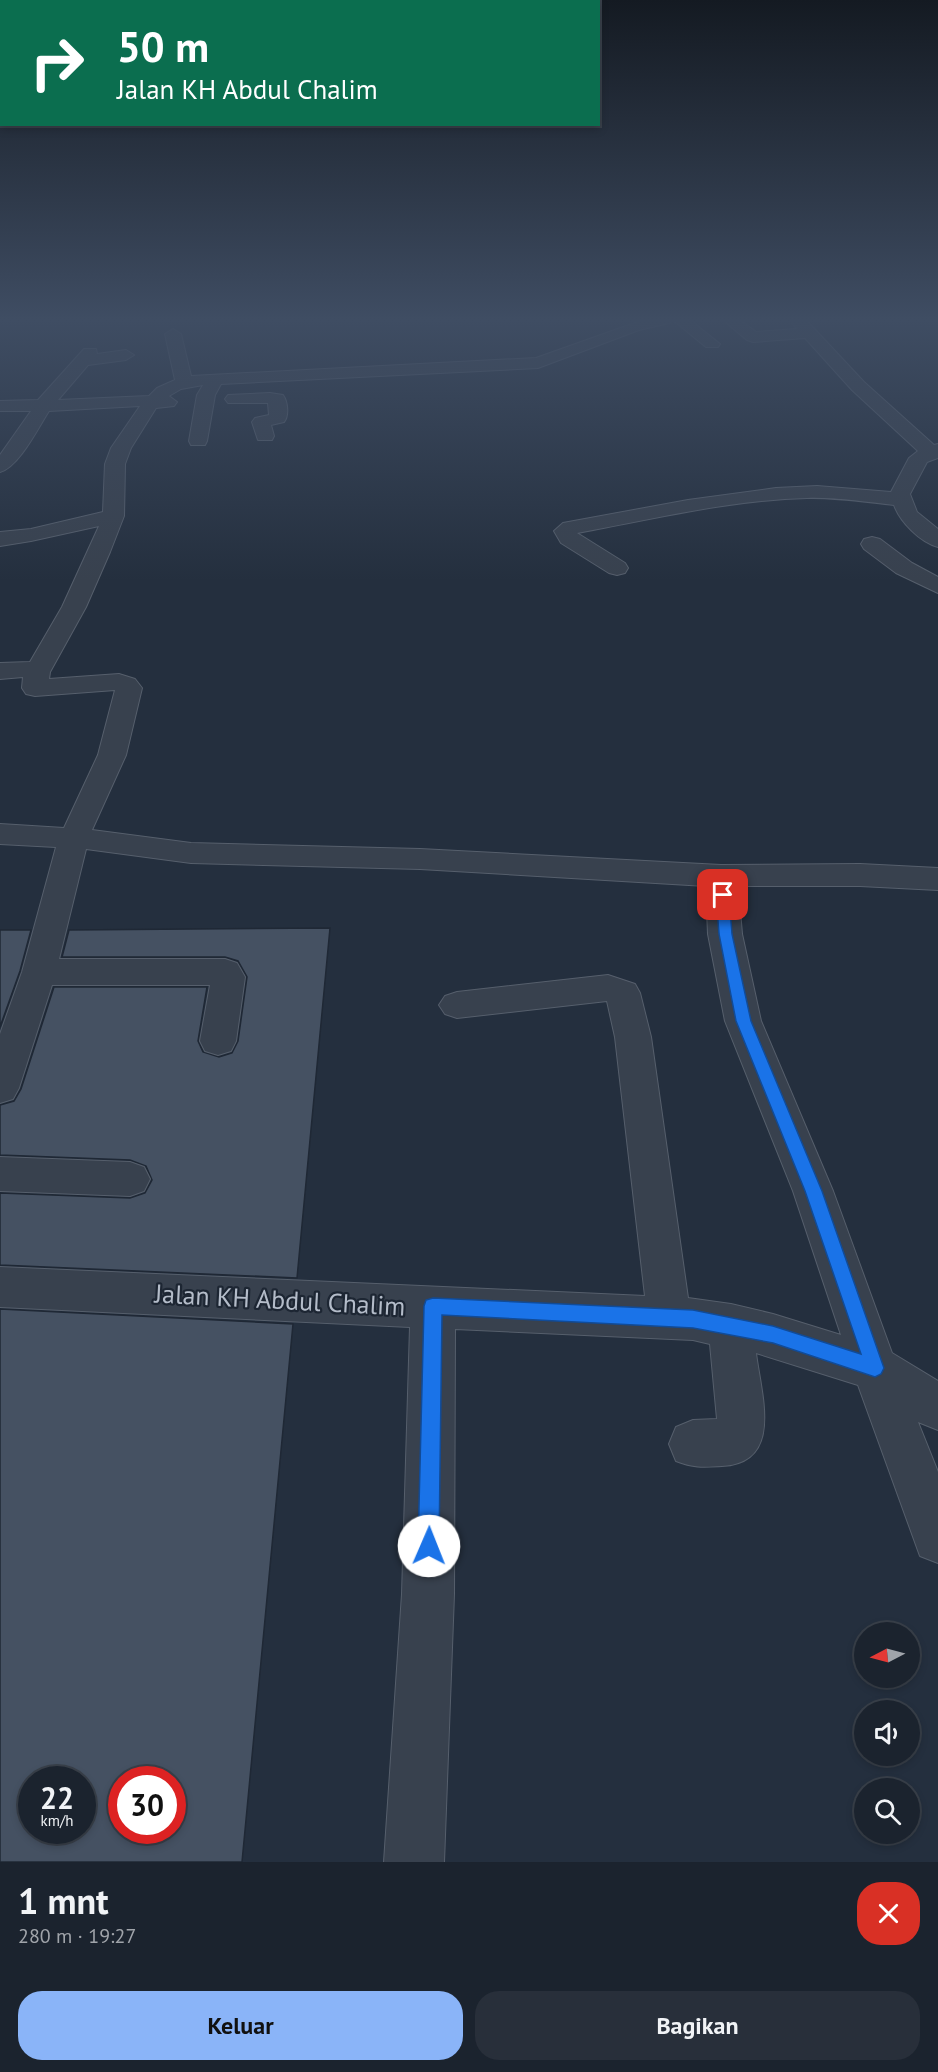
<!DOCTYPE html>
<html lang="id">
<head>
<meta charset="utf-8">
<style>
	body { margin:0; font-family:"PT Sans",sans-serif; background:#282f3a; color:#f1f3f6; height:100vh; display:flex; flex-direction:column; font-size:22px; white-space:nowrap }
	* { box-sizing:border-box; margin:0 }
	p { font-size:20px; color:#a0a4aa }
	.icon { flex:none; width:33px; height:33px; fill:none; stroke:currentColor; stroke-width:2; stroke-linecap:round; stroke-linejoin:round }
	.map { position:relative; height:1862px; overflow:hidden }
	.drawer { display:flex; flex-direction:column; background:#1b232e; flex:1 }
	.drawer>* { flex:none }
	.guide { position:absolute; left:0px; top:0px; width:600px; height:126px; box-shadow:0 3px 9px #0003,0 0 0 2px #39404a; background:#0b6e4f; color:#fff; overflow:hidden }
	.needle { width:39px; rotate:264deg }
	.fabs { position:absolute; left:854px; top:1622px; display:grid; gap:12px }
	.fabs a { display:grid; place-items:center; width:66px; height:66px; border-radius:50%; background:#1b232e; box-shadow:0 3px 9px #0003,0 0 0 2px #39404a; font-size:30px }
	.speed { position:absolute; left:18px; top:1766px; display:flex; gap:12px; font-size:30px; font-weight:700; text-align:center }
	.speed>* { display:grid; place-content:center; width:78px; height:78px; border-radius:50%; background:#1b232e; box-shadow:0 3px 9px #0003,0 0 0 2px #39404a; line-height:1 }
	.speed small { font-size:15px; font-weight:400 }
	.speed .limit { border:9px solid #d22; background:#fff; color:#111 }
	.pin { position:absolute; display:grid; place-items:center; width:51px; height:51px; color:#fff; margin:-26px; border-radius:12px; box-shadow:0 3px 9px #0006 }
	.me { position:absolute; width:66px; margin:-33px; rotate:1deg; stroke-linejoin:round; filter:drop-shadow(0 0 4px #0008) }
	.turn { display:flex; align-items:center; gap:21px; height:126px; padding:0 18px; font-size:27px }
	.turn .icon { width:78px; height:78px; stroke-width:2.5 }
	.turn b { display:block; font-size:42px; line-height:51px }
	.round { display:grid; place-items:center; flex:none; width:63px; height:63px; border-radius:24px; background:#282f3a }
	.summary { display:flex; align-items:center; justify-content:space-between; height:102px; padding:0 18px }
	h1 { font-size:36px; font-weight:800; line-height:45px }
	.primary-button { display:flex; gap:12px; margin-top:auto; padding:12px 18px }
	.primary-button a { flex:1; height:69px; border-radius:24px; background:#8ab4f8; color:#111; font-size:24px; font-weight:800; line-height:69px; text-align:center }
	.primary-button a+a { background:#282f3a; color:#f1f3f6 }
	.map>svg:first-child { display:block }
	.building { fill:#455162; stroke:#1f2835; stroke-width:1.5; fill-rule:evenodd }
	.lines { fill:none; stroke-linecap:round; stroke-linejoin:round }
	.minor-casing { stroke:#565f6c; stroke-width:2 }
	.minor { fill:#38414e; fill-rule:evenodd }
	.route { fill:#1a73e8; stroke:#114b97; stroke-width:1.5 }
	.labels { text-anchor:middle; stroke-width:4.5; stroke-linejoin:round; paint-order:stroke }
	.near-street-label { font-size:26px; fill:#b4bcc9; stroke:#1d2633 }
</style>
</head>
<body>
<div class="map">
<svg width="938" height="1862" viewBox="0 0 938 1862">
	<rect width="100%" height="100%" fill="#242f3e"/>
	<path class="building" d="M 330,928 L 297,1278 L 0,1265 L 0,1193 L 130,1198 L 145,1193 L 152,1180 L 146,1166 L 130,1160 L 0,1155 L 0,1105 L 14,1101 L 21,1089 L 54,987 L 207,987 L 198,1041 L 203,1052 L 219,1057 L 232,1053 L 238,1041 L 247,977 L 238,961 L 225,957 L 62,957 L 69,930 Z
		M 0,930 L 31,930 L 20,971 L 0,1027 Z
		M 0,1309 L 293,1324 L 242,1862 L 0,1862 ZM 32,1779 L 82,1779 L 82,1830 L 32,1830 ZM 122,1779 L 172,1779 L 172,1830 L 122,1830 Z"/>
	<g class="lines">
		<defs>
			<path id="minor" d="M 643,320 L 671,320 L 669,323 L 639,330 L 538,368 L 221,384 L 215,395 L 207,441 L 205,445 L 191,445 L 189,441 L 197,395 L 203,385 L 181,389 L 169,396 L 177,402 L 174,406 L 156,408 L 131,448 L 125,464 L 124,516 L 110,552 L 86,607 L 50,672 L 49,679 L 119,674 L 135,679 L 142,688 L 126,755 L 92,830 L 191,843 L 420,849 L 721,865 L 860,864 L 938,868 L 938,890 L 860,886 L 738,886 L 742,934 L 761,1021 L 833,1191 L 892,1353 L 938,1381 L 938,1430 L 918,1422 L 938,1472 L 938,1563 L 920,1556 L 858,1385 L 756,1353 C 761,1394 784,1463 722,1466 C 703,1467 694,1468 676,1461 L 669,1444 L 676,1427 L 693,1420 L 717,1419 L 710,1344 L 693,1340 L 455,1329 L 454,1594 L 444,1862 L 384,1862 L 402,1594 L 410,1327 L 0,1307 L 0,1267 L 645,1296 L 615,1037 L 607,1001 L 457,1018 L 445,1014 L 439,1005 L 445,996 L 457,992 L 608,975 L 635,984 L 640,993 L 651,1037 L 688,1298 L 731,1304 L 773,1314 L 841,1335 L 793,1191 L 725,1021 L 708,934 L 706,886 L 420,869 L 191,863 L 86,849 L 59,959 L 225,959 L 237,963 L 245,977 L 236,1041 L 231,1051 L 218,1055 L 205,1051 L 200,1041 L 210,985 L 52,985 L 19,1088 L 13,1099 L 0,1103 L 0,1034 L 22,972 L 56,847 L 0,844 L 0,824 L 64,828 L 98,755 L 115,690 L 35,696 L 26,694 L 22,688 L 23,677 L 0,679 L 0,663 L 30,662 L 62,607 L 99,526 L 31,541 L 0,546 L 0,532 L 31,529 L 103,512 L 105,464 L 111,448 L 140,406 L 49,411 C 38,428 19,467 0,472 L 0,455 L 31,411 L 0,411 L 0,401 L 38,400 L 84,349 L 96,349 L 97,354 L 126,350 L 134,355 L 126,360 L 88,365 L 58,400 L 149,396 L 157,388 L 175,380 L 165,334 L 173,329 L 181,334 L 191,376 L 536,358 Z
				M 673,320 L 690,320 L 720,344 L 718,347 L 706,347 Z
				M 723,320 L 740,320 L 756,332 L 797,329 L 790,320 L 806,320 L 864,382 L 934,445 L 938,444 L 938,458 L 927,462 L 910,494 L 917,512 L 938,529 L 938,547 C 920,542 900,522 894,505 C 865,502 836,497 807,498 C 730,500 653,519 577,533 L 625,563 L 628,568 L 625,573 L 617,575 L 609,573 L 561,543 L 554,531 L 563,523 L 688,500 L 776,488 L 817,486 L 891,492 L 909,458 L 918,451 L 852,390 L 805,338 L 753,342 L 747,340 Z
				M 270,393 L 283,395 C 288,402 289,416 284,422 L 271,425 L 274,436 L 272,440 L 258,440 L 252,422 L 255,418 L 269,415 L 268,403 L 228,403 L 225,399 L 228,395 Z
				M 872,537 L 880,539 L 912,563 L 938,577 L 938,593 L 896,573 L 864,549 L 861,544 L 864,539 Z
				M 0,1157 L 130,1162 L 144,1167 L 150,1179 L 144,1191 L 130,1196 L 0,1191 Z"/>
		</defs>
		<use href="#minor" class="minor-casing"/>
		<use href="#minor" class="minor"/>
	</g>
	<linearGradient id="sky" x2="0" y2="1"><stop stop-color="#141a22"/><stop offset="0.55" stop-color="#3f4d63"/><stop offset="1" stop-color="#3f4d63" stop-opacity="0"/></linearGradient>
	<rect width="938" height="581" fill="url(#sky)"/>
	<path class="route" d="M 723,891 L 729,895 L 732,934 L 751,1021 L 822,1191 L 884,1368 L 881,1374 L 875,1377 L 773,1343 L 693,1328 L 442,1315 L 439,1546 L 436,1553 L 429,1556 L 421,1553 L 418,1546 L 424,1306 L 426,1300 L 433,1298 L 693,1310 L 773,1326 L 861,1354 L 805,1191 L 736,1021 L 719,934 L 716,895 Z"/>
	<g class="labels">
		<g class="near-street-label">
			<text transform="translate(280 1300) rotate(3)" y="9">Jalan KH Abdul Chalim</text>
		</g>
	</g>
</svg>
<div class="fabs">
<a><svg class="needle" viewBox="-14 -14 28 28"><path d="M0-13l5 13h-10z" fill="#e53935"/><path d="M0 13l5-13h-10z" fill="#a0a4aa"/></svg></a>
<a><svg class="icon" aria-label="sound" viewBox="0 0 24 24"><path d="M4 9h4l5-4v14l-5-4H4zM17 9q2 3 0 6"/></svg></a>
<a><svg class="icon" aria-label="search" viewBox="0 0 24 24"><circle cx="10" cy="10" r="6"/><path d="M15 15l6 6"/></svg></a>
</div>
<div class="speed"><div>22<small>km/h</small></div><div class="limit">30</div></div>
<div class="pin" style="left:723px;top:895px;background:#d93025"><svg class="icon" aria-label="arrive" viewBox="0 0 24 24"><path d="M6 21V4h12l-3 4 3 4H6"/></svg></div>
<svg class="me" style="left:429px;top:1546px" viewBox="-20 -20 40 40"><circle r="19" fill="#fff"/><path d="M0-13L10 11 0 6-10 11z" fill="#1a73e8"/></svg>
<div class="guide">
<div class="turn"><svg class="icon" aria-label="right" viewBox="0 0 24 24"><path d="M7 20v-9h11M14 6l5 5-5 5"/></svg><div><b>50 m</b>Jalan KH Abdul Chalim</div></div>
</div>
</div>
<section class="drawer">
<div class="summary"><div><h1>1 mnt</h1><p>280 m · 19:27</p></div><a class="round" style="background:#d93025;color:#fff"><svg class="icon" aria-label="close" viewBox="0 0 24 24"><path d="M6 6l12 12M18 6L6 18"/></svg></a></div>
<div class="primary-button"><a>Keluar</a><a>Bagikan</a></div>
</section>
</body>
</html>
